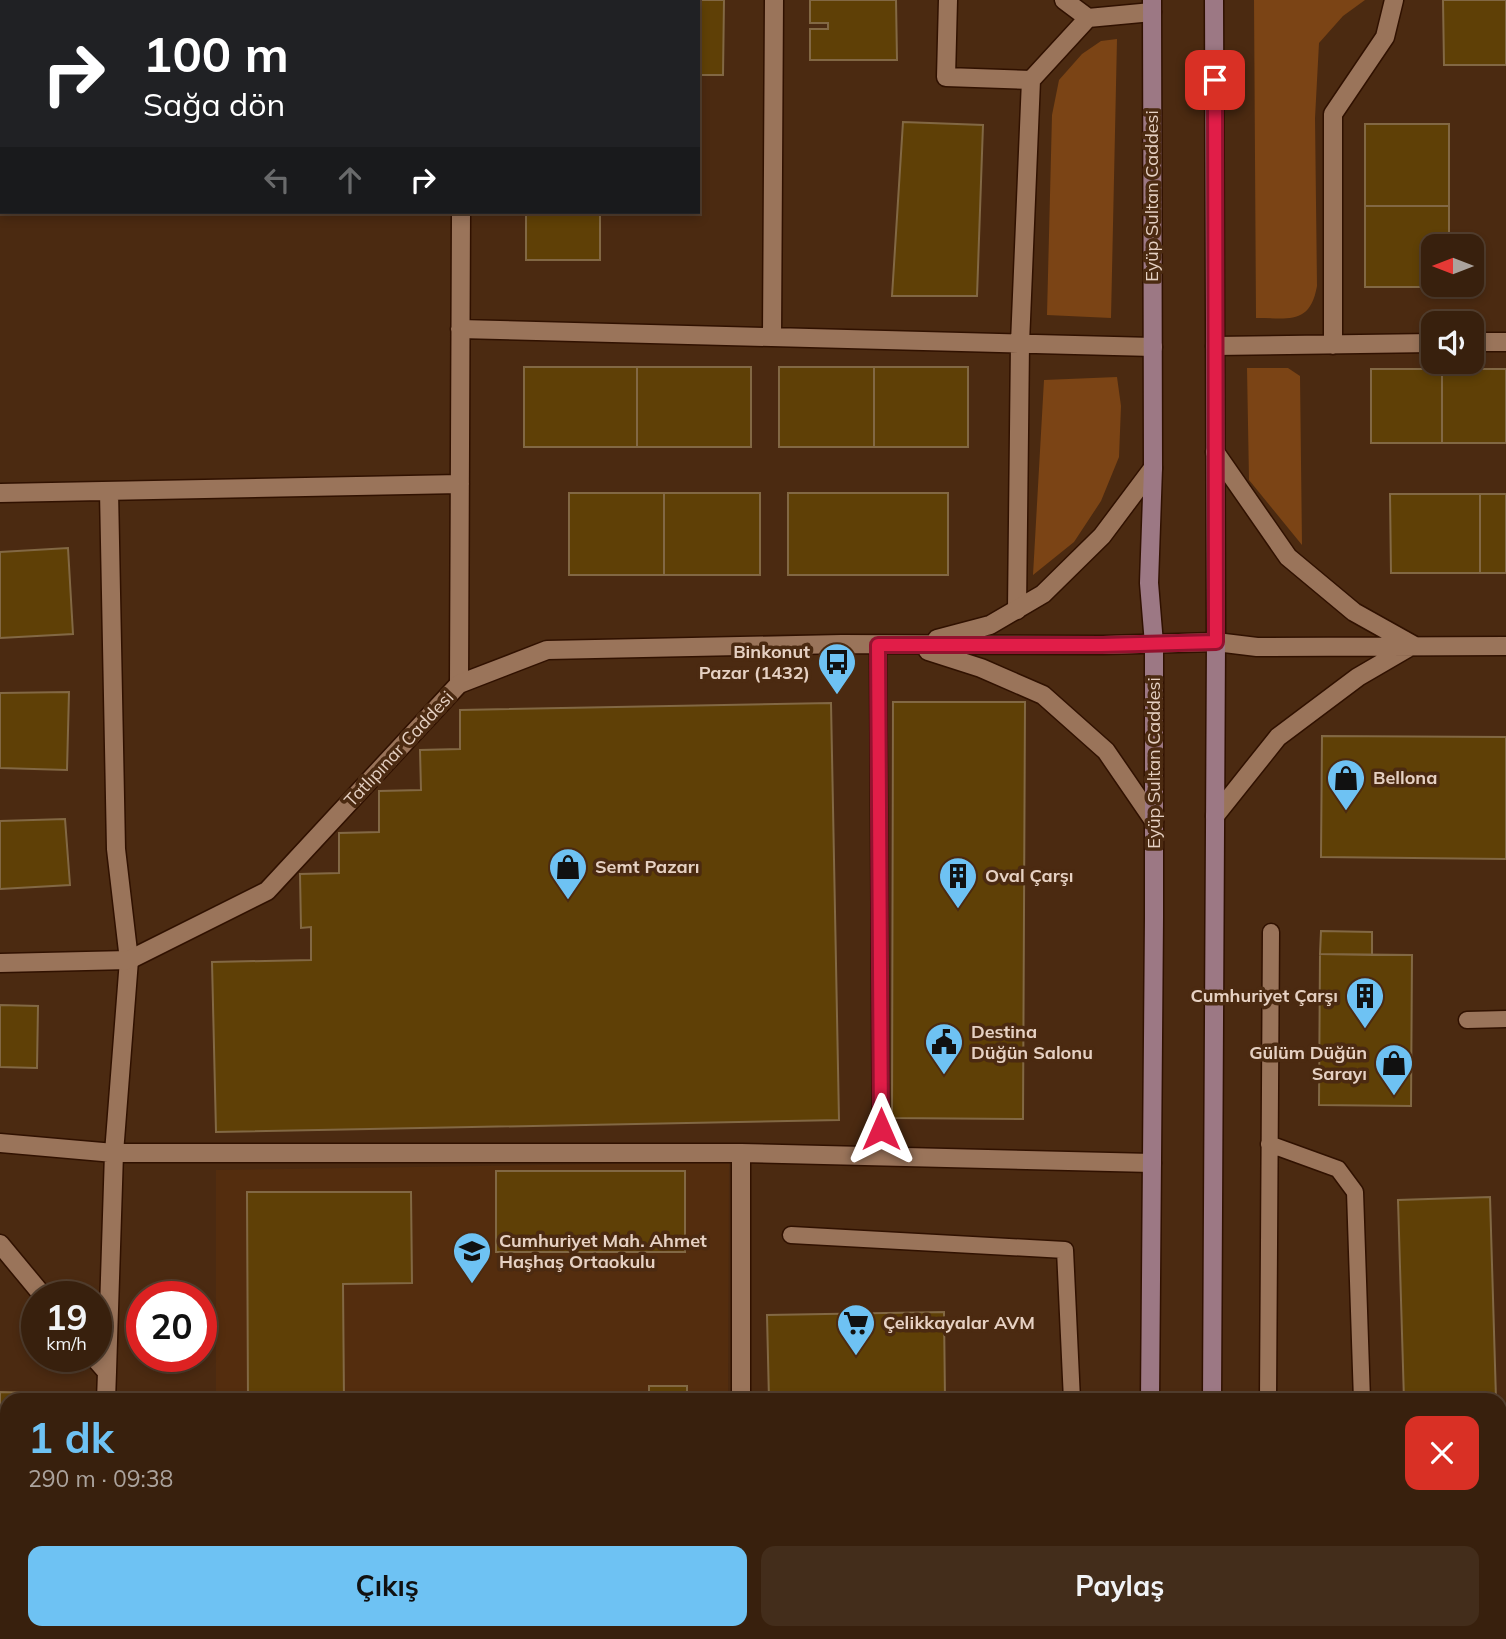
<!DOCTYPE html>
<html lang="tr">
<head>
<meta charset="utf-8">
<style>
	body { margin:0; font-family:Mulish,sans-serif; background:#432d1b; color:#f1f3f6; height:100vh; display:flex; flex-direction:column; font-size:26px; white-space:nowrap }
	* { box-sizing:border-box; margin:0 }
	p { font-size:23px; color:#aba39d }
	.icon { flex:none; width:38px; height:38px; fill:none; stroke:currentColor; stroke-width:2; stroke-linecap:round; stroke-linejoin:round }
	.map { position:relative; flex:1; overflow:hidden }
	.sheet { position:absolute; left:0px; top:1393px; width:1507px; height:247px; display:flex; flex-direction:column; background:#38200d; border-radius:21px 21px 0 0; box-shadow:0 4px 10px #0003,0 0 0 2px #523e2e }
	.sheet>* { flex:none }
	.top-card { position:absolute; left:0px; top:0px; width:700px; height:214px; box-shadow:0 4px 10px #0003,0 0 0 2px #523e2e; background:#202124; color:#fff; overflow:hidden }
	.needle { width:46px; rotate:270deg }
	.buttons { position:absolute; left:1421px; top:234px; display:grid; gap:14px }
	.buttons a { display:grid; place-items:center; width:63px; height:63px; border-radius:14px; background:#38200d; box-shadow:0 4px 10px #0003,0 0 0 2px #523e2e; font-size:35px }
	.speed { position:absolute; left:21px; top:1281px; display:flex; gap:14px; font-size:35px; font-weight:700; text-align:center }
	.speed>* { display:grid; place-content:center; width:91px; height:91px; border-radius:50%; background:#38200d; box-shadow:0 4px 10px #0003,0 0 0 2px #523e2e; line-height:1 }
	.speed small { font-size:18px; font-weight:400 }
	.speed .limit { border:10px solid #d22; background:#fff; color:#111 }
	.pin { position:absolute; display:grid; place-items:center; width:60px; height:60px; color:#fff; margin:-30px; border-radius:14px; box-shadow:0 4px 10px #0006 }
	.me { position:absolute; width:77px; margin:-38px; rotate:0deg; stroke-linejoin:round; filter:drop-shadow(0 0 5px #0008) }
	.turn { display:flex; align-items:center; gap:24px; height:147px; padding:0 28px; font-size:32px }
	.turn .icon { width:91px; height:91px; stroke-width:2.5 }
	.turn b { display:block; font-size:49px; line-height:60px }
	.lanes { display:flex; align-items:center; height:66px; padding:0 28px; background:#0003; justify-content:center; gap:35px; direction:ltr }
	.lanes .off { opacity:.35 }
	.round { display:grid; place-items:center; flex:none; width:74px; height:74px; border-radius:14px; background:#432d1b }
	.summary { display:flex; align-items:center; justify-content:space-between; height:119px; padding:0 28px }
	h1 { font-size:42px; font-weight:700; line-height:52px; color:#6ec2f3 }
	.cta { display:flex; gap:14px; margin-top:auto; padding:14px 28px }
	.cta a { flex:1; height:80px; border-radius:14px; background:#6ec2f3; color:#111; font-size:28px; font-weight:700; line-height:80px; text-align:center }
	.cta a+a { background:#432d1b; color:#f1f3f6 }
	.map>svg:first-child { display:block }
	.built { fill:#542d0e }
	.green { fill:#7b4415 }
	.building { fill:#5f4006; stroke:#826844; stroke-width:2 }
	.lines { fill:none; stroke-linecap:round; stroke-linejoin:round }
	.service-casing { stroke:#301100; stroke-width:19 }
	.minor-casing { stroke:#301100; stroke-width:21 }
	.tertiary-casing { stroke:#301100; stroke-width:21 }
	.secondary-casing { stroke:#301100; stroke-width:21 }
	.service { stroke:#9a745a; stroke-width:16 }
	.minor { stroke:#9a745a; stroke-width:18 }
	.tertiary { stroke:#9a745a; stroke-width:18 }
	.secondary { stroke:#9c7884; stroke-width:18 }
	.route-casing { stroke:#92132f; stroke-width:18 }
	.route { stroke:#e11d48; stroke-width:12 }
	.labels { text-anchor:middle; stroke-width:7; stroke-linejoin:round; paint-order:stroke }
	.street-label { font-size:18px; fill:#e6d1c3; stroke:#4b2a11 }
	.poi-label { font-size:18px; font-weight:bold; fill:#e6d1c3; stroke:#4b2a11; text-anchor:start }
</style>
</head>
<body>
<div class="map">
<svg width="1506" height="1639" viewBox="0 0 1506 1639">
	<rect width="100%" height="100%" fill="#4b2a11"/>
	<path class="built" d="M 729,1162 L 728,1400 L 216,1400 L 216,1170 Z"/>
	<path class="green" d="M 1254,0 L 1365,0 L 1343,16 L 1319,43 L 1315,118 L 1317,286 C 1310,325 1289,318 1256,318 Z
		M 1117,39 L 1111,318 L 1047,315 L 1052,115 L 1059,80 L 1082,54 L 1101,41 Z
		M 1247,368 L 1288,368 L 1300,376 L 1302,545 L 1249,480 Z
		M 1117,377 L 1121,406 L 1119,457 L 1101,501 L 1074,542 L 1033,575 L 1044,380 Z"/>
	<path class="building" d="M 527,0 L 600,0 L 600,2 L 527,2 Z
		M 650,0 L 724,0 L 723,75 L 698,75 L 698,2 Z
		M 810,0 L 896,0 L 897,60 L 810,60 L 810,29 L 828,29 L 828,23 L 810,23 Z
		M 1443,0 L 1506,0 L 1506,65 L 1444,65 Z
		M 903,122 L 983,125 L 977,296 L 892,296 Z
		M 1365,124 L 1449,124 L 1449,206 L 1365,206 Z
		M 1365,206 L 1449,206 L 1449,247 L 1433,247 L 1433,285 L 1450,287 L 1365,287 Z
		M 526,212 L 600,212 L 600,260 L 526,260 Z
		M 524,367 L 637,367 L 637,447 L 524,447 Z
		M 637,367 L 751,367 L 751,447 L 637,447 Z
		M 779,367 L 874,367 L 874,447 L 779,447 Z
		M 874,367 L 968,367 L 968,447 L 874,447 Z
		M 1371,369 L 1442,369 L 1442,443 L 1371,443 Z
		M 1442,369 L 1506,369 L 1506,443 L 1442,443 Z
		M 569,493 L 664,493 L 664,575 L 569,575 Z
		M 664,493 L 760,493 L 760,575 L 664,575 Z
		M 788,493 L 948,493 L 948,575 L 788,575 Z
		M 1390,494 L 1480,494 L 1480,573 L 1391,573 Z
		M 1480,494 L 1506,494 L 1506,573 L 1480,573 Z
		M 68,548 L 73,634 L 0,638 L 0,552 Z
		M 69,692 L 67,770 L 0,768 L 0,693 Z
		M 893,702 L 1025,702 L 1023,1119 L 892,1118 Z
		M 831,703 L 839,1120 L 216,1132 L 212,962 L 311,960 L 311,927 L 301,928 L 300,874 L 339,873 L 339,833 L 379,832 L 379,791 L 421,790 L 420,750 L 460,749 L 460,710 Z
		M 1322,736 L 1506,737 L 1506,859 L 1321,857 Z
		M 65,819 L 70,885 L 0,889 L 0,821 Z
		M 1321,931 L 1372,932 L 1372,955 L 1320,954 Z
		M 1320,954 L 1412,955 L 1411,1106 L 1319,1105 Z
		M 0,1005 L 38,1006 L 37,1068 L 0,1067 Z
		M 496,1171 L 685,1171 L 685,1252 L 496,1252 Z
		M 247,1192 L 411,1192 L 412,1283 L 343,1284 L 344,1400 L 248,1400 Z
		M 1490,1197 L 1496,1399 L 1404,1400 L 1398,1200 Z
		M 944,1312 L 945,1400 L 769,1400 L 767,1315 Z
		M 649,1386 L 687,1386 L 687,1395 L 714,1395 L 714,1400 L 623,1400 L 623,1395 L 649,1395 Z
		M 0,1392 L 40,1393 L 40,1400 L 7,1400 L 7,1454 L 0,1454 Z
		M 1500,1431 L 1506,1431 L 1506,1515 L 1500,1515 Z
		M 132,1633 L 222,1633 L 222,1639 L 132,1639 Z
		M 443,1633 L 534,1633 L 534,1639 L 443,1639 Z
		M 534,1633 L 626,1633 L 626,1639 L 534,1639 Z
		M 1347,1633 L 1443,1633 L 1443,1639 L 1347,1639 Z"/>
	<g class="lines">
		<defs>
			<path id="service" d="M 878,645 L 881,1156
				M 1467,1020 L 1506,1019
				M 1269,1144 L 1338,1169 L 1355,1192 L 1362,1400
				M 791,1235 L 1065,1250 L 1072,1400
				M 1268,1400 L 1271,932
				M 1267,1639 L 1267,1633"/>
			<path id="minor" d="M 948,0 L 946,77 L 1031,80 L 1020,343 L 1017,610
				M 1064,0 L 1088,18
				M 463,2 L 463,0
				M 1031,80 L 1088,18 L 1152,12
				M 0,192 L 2,192
				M 460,329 L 1153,347
				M 772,337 L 774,0
				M 1472,342 L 1506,342
				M 1333,345 L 1333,114 L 1385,37 L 1394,0
				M 1215,346 L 1433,343
				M 0,493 L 460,484
				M 459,684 L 461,212
				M 0,1143 L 114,1153 L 741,1153 L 1152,1163
				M 0,1244 L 44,1297
				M 93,1356 L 107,1372 L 106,1400
				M 107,1372 L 114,1153 L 129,960 L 116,849 L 109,491
				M 741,1400 L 741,1153
				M 1500,1569 L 1506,1569
				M 0,1575 L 7,1575
				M 714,1633 L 714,1639
				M 100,1639 L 100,1633
				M 1043,1639 L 1043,1633
				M 1496,1639 L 1496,1633"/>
			<path id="tertiary" d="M 1215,452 L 1288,557 L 1354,612 L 1413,645 L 1358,677 L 1278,737 L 1215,816
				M 937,639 L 990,625 L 1043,594 L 1102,536 L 1153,468
				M 928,651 L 981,668 L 1043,695 L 1106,751 L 1154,821
				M 0,963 L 129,960 L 267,891 L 459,684 L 547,650 L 842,644 L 1103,645 L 1216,642 L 1257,647 L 1506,646"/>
			<path id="secondary" d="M 1150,1400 L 1154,918 L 1154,644 L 1149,583 L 1153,468 L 1152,0
				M 1212,1400 L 1216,642 L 1214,0
				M 1149,1639 L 1149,1633
				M 1211,1639 L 1211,1633"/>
		</defs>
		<use href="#service" class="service-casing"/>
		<use href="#minor" class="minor-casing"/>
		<use href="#tertiary" class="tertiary-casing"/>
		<use href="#secondary" class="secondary-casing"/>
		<use href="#service" class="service"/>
		<use href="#minor" class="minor"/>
		<use href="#tertiary" class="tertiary"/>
		<use href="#secondary" class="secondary"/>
	</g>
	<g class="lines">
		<defs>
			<path id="route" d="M 881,1129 L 878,645 L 1102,645 L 1216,642 L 1215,80"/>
		</defs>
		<use href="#route" class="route-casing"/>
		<use href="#route" class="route"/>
	</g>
	<defs>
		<symbol id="bus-pin" viewBox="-11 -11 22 30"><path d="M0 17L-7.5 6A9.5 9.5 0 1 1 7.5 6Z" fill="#6ec2f3" stroke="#4b2a11"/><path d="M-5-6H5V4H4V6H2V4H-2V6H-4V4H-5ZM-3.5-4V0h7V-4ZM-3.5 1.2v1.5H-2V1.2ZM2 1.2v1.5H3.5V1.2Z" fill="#111"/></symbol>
		<symbol id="shop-pin" viewBox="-11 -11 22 30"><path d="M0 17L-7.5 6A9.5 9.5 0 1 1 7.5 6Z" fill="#6ec2f3" stroke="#4b2a11"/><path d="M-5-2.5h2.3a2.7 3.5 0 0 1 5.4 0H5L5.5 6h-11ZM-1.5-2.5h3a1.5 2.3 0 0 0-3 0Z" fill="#111"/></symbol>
		<symbol id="building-pin" viewBox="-11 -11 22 30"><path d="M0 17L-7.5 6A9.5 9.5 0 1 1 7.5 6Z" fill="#6ec2f3" stroke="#4b2a11"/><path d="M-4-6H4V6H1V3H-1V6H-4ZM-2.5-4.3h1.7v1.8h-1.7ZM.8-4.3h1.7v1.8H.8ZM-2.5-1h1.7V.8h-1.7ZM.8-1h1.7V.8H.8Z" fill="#111"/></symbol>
		<symbol id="civic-pin" viewBox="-11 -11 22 30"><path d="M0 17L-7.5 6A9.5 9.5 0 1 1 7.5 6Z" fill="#6ec2f3" stroke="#4b2a11"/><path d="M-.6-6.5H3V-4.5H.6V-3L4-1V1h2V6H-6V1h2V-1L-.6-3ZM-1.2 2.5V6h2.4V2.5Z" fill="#111"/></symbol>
		<symbol id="school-pin" viewBox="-11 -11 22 30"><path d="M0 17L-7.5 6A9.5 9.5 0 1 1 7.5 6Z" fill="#6ec2f3" stroke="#4b2a11"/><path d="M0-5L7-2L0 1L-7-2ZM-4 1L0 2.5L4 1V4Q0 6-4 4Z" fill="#111"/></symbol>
		<symbol id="supermarket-pin" viewBox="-11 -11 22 30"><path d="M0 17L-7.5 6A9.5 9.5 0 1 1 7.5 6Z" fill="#6ec2f3" stroke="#4b2a11"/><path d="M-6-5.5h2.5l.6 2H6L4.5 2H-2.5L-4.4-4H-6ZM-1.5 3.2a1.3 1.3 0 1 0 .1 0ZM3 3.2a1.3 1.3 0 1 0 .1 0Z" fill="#111"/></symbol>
	</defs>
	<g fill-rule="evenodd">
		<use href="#bus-pin" x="815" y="640" width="44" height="60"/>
		<use href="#shop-pin" x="1324" y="756" width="44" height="60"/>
		<use href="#shop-pin" x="546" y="845" width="44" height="60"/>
		<use href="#building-pin" x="936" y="854" width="44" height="60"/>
		<use href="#building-pin" x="1343" y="974" width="44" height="60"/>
		<use href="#civic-pin" x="922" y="1020" width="44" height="60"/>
		<use href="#shop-pin" x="1372" y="1041" width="44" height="60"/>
		<use href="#school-pin" x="450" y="1229" width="44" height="60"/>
		<use href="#supermarket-pin" x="834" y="1301" width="44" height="60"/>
	</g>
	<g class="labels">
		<g class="street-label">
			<text transform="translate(1152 196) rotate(-90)" y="6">Eyüp Sultan Caddesi</text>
			<text transform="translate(399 749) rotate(-47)" y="6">Tatlıpınar Caddesi</text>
			<text transform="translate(1154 763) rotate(-90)" y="6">Eyüp Sultan Caddesi</text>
		</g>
		<g class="poi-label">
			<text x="810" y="658" text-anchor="end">Binkonut<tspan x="810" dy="21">Pazar (1432)</tspan></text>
			<text x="1373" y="784">Bellona</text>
			<text x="595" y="873">Semt Pazarı</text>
			<text x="985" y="882">Oval Çarşı</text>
			<text x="1338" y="1002" text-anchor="end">Cumhuriyet Çarşı</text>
			<text x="971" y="1038">Destina<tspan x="971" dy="21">Düğün Salonu</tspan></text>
			<text x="1367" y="1059" text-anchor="end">Gülüm Düğün<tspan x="1367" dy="21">Sarayı</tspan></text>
			<text x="499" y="1247">Cumhuriyet Mah. Ahmet<tspan x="499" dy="21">Haşhaş Ortaokulu</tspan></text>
			<text x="883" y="1329">Çelikkayalar AVM</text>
		</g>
	</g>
</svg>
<div class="buttons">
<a><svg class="needle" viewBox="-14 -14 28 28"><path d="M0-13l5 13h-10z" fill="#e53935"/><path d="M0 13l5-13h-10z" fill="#aba39d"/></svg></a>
<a><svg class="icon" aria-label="sound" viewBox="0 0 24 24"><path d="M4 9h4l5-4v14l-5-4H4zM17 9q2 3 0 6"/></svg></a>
</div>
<div class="speed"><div>19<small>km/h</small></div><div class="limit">20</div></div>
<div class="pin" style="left:1215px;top:80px;background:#d93025"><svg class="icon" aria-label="arrive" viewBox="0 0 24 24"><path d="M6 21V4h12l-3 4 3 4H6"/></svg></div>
<svg class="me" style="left:881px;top:1129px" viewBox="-20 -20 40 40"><path d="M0-17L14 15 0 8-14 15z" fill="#e11d48" stroke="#fff" stroke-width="4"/></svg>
<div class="top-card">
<div class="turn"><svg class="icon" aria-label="right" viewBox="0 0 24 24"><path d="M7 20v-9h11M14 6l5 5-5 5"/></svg><div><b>100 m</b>Sağa dön</div></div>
<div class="lanes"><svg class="icon off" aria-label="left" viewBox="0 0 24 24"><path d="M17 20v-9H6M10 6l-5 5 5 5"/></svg><svg class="icon off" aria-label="ahead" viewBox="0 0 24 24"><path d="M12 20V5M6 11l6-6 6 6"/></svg><svg class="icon" aria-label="right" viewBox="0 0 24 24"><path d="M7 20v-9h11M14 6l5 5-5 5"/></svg></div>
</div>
<section class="sheet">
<div class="summary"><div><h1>1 dk</h1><p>290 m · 09:38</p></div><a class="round" style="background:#d93025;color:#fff"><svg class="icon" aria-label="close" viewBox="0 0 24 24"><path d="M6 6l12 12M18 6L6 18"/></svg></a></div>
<div class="cta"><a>Çıkış</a><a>Paylaş</a></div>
</section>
</div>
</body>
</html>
